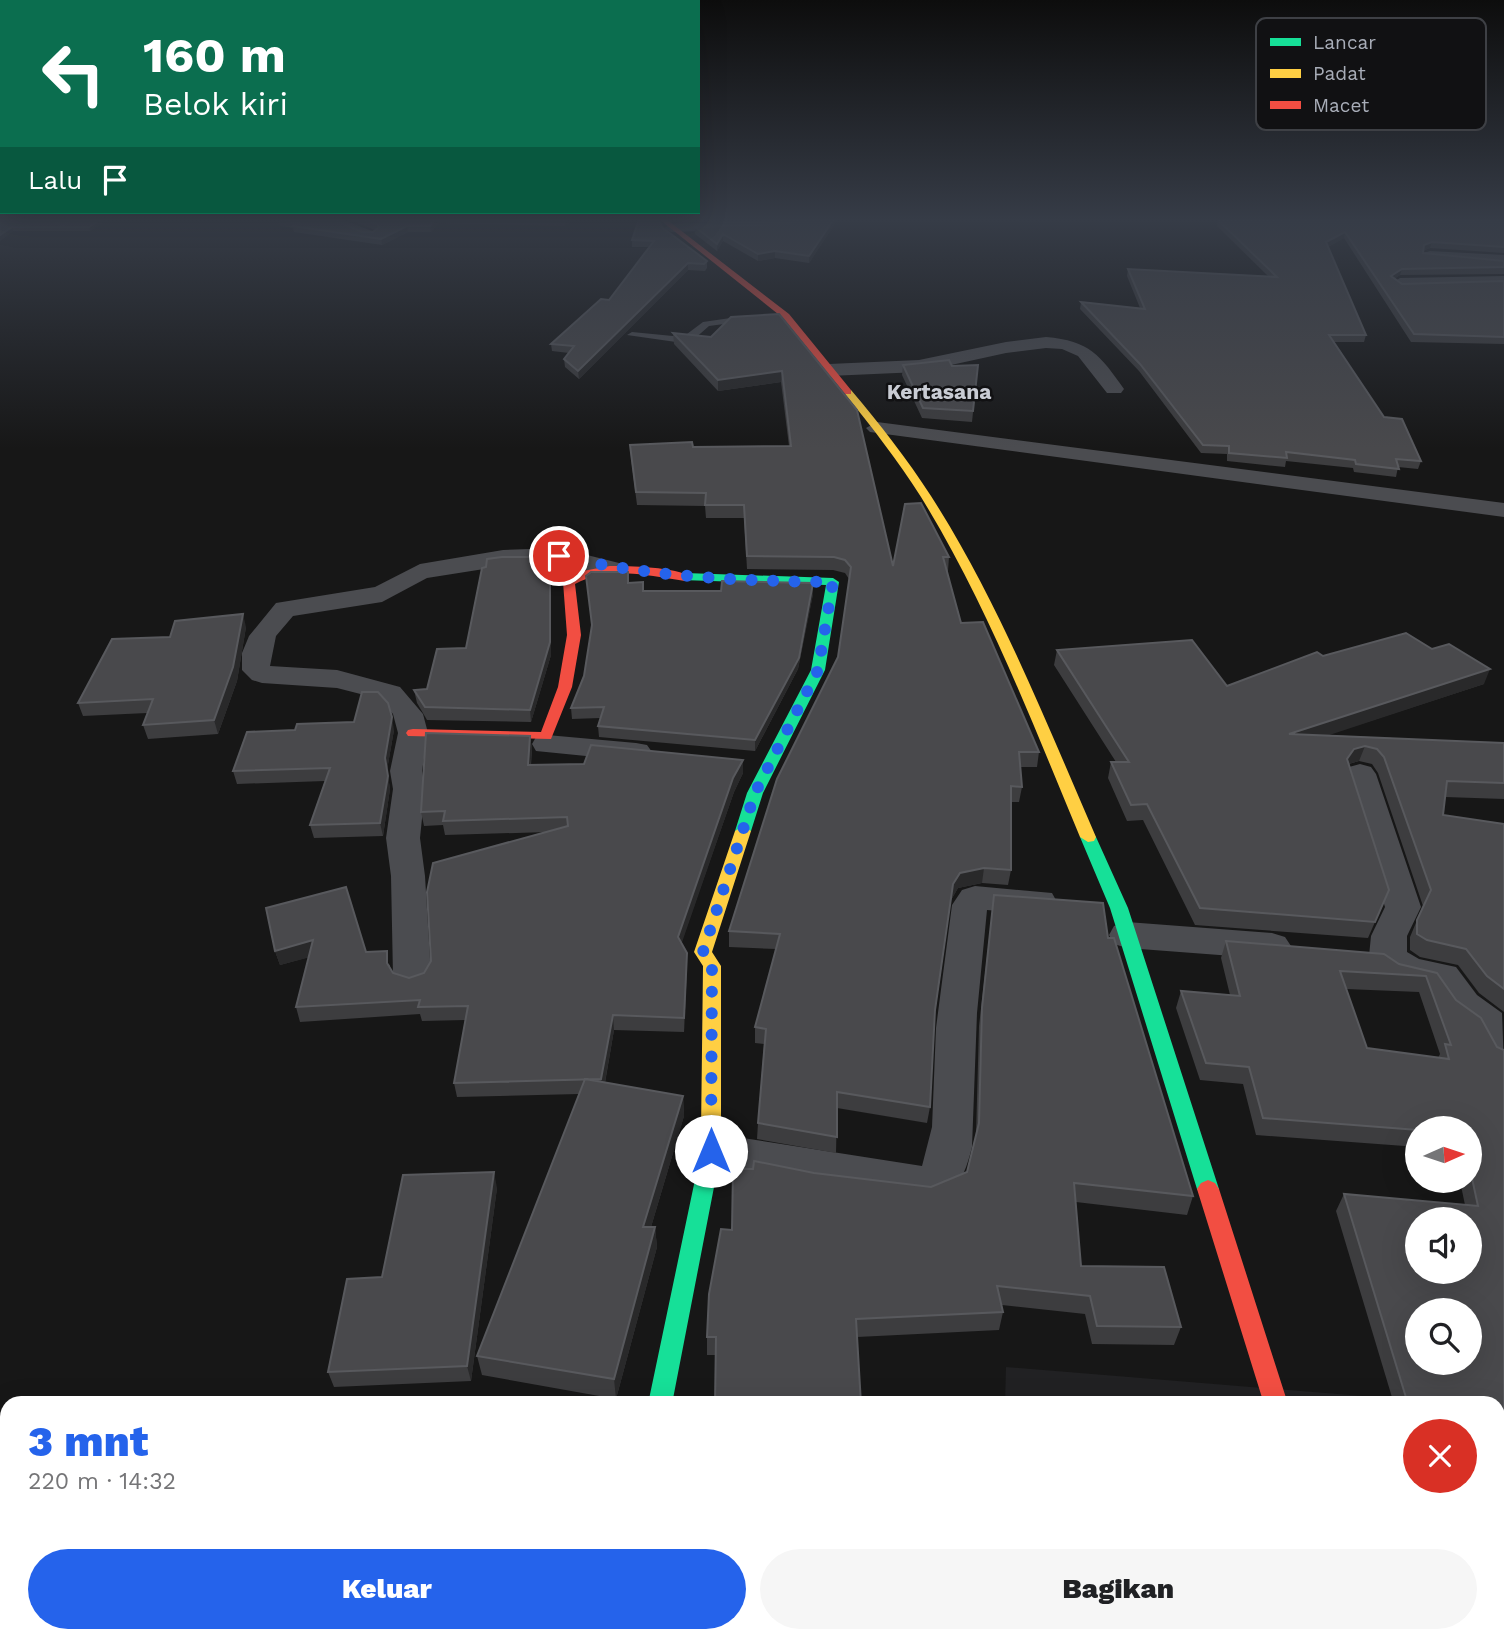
<!DOCTYPE html>
<html lang="id">
<head>
<meta charset="utf-8">
<style>
	body { margin:0; font-family:"Work Sans",sans-serif; background:#f6f6f6; color:#202124; height:100vh; display:flex; flex-direction:column; font-size:26px; white-space:nowrap }
	* { box-sizing:border-box; margin:0 }
	p { font-size:23px; color:#757577 }
	.icon { flex:none; width:38px; height:38px; fill:none; stroke:currentColor; stroke-width:2; stroke-linecap:round; stroke-linejoin:round }
	.map { position:relative; flex:1; overflow:hidden }
	.details { position:absolute; left:0px; top:1396px; width:1505px; height:247px; display:flex; flex-direction:column; background:#fff; border-radius:21px 21px 0 0; box-shadow:0 7px 28px #0002 }
	.details>* { flex:none }
	.top-card { position:absolute; left:0px; top:0px; width:700px; height:214px; box-shadow:0 7px 28px #0002; background:#0b6e4f; color:#fff; overflow:hidden }
	.needle { width:46px; rotate:87deg }
	.controls { position:absolute; left:1405px; top:1116px; display:grid; gap:14px }
	.controls a { display:grid; place-items:center; width:77px; height:77px; border-radius:50%; background:#fff; box-shadow:0 7px 28px #0002; font-size:35px }
	.pin { position:absolute; display:grid; place-items:center; width:60px; height:60px; color:#fff; margin:-30px; border:4px solid #fff; border-radius:50%; box-shadow:0 2px 7px #0007 }
	.me { position:absolute; width:77px; margin:-38px; rotate:0deg; stroke-linejoin:round; filter:drop-shadow(0 0 5px #0008) }
	.turn { display:flex; align-items:center; gap:24px; height:147px; padding:0 28px; font-size:32px }
	.turn .icon { width:91px; height:91px; stroke-width:2.5 }
	.turn b { display:block; font-size:49px; line-height:60px }
	.then { display:flex; align-items:center; height:66px; padding:0 28px; background:#0003; gap:14px; font-size:26px }
	.round { display:grid; place-items:center; flex:none; width:74px; height:74px; border-radius:37px; background:#f6f6f6 }
	.overview { display:flex; align-items:center; justify-content:space-between; height:119px; padding:0 28px }
	h1 { font-size:42px; font-weight:800; line-height:52px; color:#2563eb }
	.cta { display:flex; gap:14px; margin-top:auto; padding:14px 28px }
	.cta a { flex:1; height:80px; border-radius:42px; background:#2563eb; color:#fff; font-size:28px; font-weight:800; line-height:80px; text-align:center }
	.cta a+a { background:#f6f6f6; color:#202124 }
	.map>svg:first-child { display:block }
	.built { fill:#212123 }
	.lines { fill:none; stroke-linecap:round; stroke-linejoin:round }
	.lane { fill:#4b4c50; fill-rule:evenodd }
	.street { fill:#4b4c50; fill-rule:evenodd }
	.fast { fill:#16e098; fill-rule:evenodd }
	.slow { fill:#ffcf43; fill-rule:evenodd }
	.jam { fill:#f24e42; fill-rule:evenodd }
	.wall { fill:#3d3d3f; fill-rule:evenodd }
	.shaded-wall { fill:#29292a }
	.building { fill:#49494c; stroke:#58595d; stroke-width:2; fill-rule:evenodd }
	.route { stroke:#2563eb; stroke-width:12; stroke-dasharray:0 21.6 }
	.labels { text-anchor:middle; stroke-width:5; stroke-linejoin:round; paint-order:stroke }
	.far-quarter-label { font-size:21px; font-weight:bold; fill:#c9ccd4; stroke:#111113 }
	.key { fill:#111113; stroke:#3e4045; stroke-width:2 }
	.key-label { font-size:19px; fill:#a8adb8 }
</style>
</head>
<body>
<div class="map">
<svg width="1504" height="1643" viewBox="0 0 1504 1643">
	<rect width="100%" height="100%" fill="#171717"/>
	<path class="built" d="M 1006,1367 L 1424,1401 L 1425,1404 L 1005,1404 Z
		M 316,1636 L 911,1636 L 947,1643 L 316,1643 Z
		M 997,1636 L 1472,1636 L 1474,1643 L 997,1643 Z"/>
	<g class="lines">
		<path class="lane" d="M 751,315 L 754,316 L 754,320 L 709,326 L 693,340 L 683,343 L 627,335 L 632,332 L 683,337 L 703,322 Z"/>
		<path class="street" d="M 61,219 L 76,219 L 63,228 L 56,224 Z
			M 321,219 L 341,219 L 377,233 L 374,236 L 364,236 Z
			M 807,219 L 786,228 L 671,232 L 664,228 L 671,224 Z
			M 1430,251 L 1504,255 L 1504,265 L 1424,259 L 1424,253 Z
			M 1504,276 L 1504,286 L 1400,288 L 1392,283 L 1400,278 Z
			M 1046,337 C 1090,341 1100,355 1124,389 L 1121,393 L 1107,393 L 1078,356 L 1062,349 L 1046,348 L 1006,353 L 919,372 L 829,376 L 819,370 L 829,364 L 919,360 L 1006,342 Z
			M 877,422 L 1504,503 L 1504,517 L 870,432 L 866,428 Z
			M 559,548 L 623,564 L 627,569 L 623,574 L 614,577 L 559,564 L 503,566 L 427,578 L 382,602 L 293,616 L 276,636 L 270,666 L 337,670 L 400,687 L 423,714 L 428,733 L 422,771 L 425,789 L 420,838 L 425,876 L 431,976 L 425,986 L 412,990 L 399,986 L 393,976 L 391,876 L 386,838 L 393,789 L 390,771 L 398,733 L 393,714 L 380,699 L 337,688 L 262,683 L 252,680 L 242,670 L 242,653 L 249,636 L 276,603 L 375,587 L 420,564 L 503,550 Z
			M 547,735 L 636,743 L 647,745 L 652,752 L 647,759 L 636,761 L 536,751 L 532,744 L 536,737 Z
			M 1360,764 L 1371,767 L 1376,774 L 1421,907 L 1407,936 L 1407,952 L 1419,959 L 1456,967 L 1477,995 L 1502,1013 L 1504,1067 L 1490,1063 L 1474,1033 L 1449,1015 L 1431,988 L 1386,975 L 1369,956 L 1371,936 L 1385,907 L 1344,774 L 1349,767 Z
			M 975,886 L 1052,893 L 1057,902 L 1052,911 L 1039,914 L 987,910 L 977,1013 L 972,1147 C 962,1188 949,1204 906,1203 L 696,1164 L 689,1151 L 696,1138 L 711,1133 L 922,1166 L 932,1127 L 936,1028 L 952,905 L 962,890 Z
			M 1127,922 L 1272,933 L 1285,937 L 1291,946 L 1285,955 L 1272,959 L 1127,948 L 1114,944 L 1109,935 L 1114,926 Z
			M 631,1636 L 732,1636 L 734,1643 L 634,1643 Z
			M 947,1636 L 1005,1636 L 1006,1643 L 948,1643 Z
			M 1321,1636 L 1379,1636 L 1381,1643 L 1323,1643 Z"/>
		<path class="fast" d="M 685,573 L 833,578 L 839,582 L 825,670 L 763,793 L 751,831 L 743,836 L 735,831 L 747,793 L 811,670 L 826,585 L 681,580 L 681,574 Z
			M 1088,832 L 1096,837 L 1128,908 L 1219,1189 L 1215,1195 L 1208,1198 L 1201,1195 L 1197,1189 L 1110,908 L 1080,837 Z
			M 711,1125 L 718,1127 L 721,1133 L 721,1151 L 672,1404 L 648,1404 L 701,1151 L 701,1133 L 704,1127 Z"/>
		<path class="slow" d="M 845,390 L 851,390 C 880,424 907,459 931,496 C 999,602 1046,722 1096,837 L 1094,841 L 1088,842 L 1080,837 C 1032,722 987,604 921,497 C 898,461 872,427 845,394 Z
			M 743,826 L 751,831 L 712,952 L 721,966 L 721,1133 L 718,1139 L 711,1141 L 704,1139 L 701,1133 L 703,966 L 694,952 L 735,831 Z"/>
		<path class="jam" d="M 659,219 L 666,219 L 789,314 L 851,390 L 851,394 L 845,394 L 783,318 Z
			M 610,566 C 629,566 677,567 691,577 L 685,581 C 649,576 609,565 575,584 L 581,635 L 572,687 L 551,739 L 408,736 L 406,733 L 408,730 L 413,729 L 541,732 L 558,687 L 567,635 L 563,582 L 577,572 Z
			M 1208,1180 L 1215,1183 L 1219,1189 L 1288,1404 L 1264,1404 L 1197,1189 L 1201,1183 Z"/>
	</g>
	<path class="wall" d="M 0,219 L 59,219 L 56,222 L 63,226 L 72,219 L 109,219 L 90,231 L 13,231 L 0,241 Z
		M 347,219 L 575,219 L 565,226 L 438,223 L 431,232 L 408,232 L 382,245 L 294,232 L 293,228 L 280,226 L 279,220 L 362,232 L 373,232 L 375,230 Z
		M 618,219 L 657,219 L 663,228 L 707,261 L 707,268 L 705,271 L 688,270 L 579,379 L 565,367 L 564,359 L 569,353 L 552,351 L 551,344 L 609,300 L 649,247 L 632,247 L 632,240 L 638,220 Z
		M 674,219 L 749,219 L 678,221 Z
		M 800,219 L 838,219 L 809,263 L 775,258 L 758,261 L 723,241 L 717,251 L 695,234 L 695,227 L 786,224 Z
		M 1504,219 L 1504,253 L 1430,248 L 1423,251 L 1423,253 L 1504,261 L 1504,274 L 1400,275 L 1395,278 L 1402,284 L 1504,281 L 1504,344 L 1411,342 L 1344,238 L 1328,247 L 1366,335 L 1364,342 L 1334,342 L 1384,417 L 1421,461 L 1418,469 L 1398,467 L 1396,477 L 1354,472 L 1353,468 L 1286,461 L 1285,467 L 1227,461 L 1227,454 L 1201,453 L 1139,371 L 1080,309 L 1081,302 L 1140,308 L 1127,276 L 1128,269 L 1268,276 L 1217,226 L 1218,220 Z
		M 779,314 L 893,566 L 905,504 L 949,557 L 948,571 L 947,571 L 961,623 L 1039,752 L 1037,767 L 1020,767 L 1022,787 L 1019,802 L 1011,802 L 1011,870 L 1008,885 L 982,883 L 958,888 L 951,900 L 935,1013 L 930,1107 L 927,1123 L 837,1108 L 836,1153 L 757,1139 L 758,1123 L 764,1044 L 755,1043 L 755,1027 L 776,949 L 729,947 L 729,931 L 838,657 L 849,579 L 845,573 L 833,570 L 747,569 L 744,518 L 706,518 L 705,506 L 637,505 L 631,458 L 630,445 L 693,447 L 789,446 L 781,382 L 718,391 L 674,344 L 673,333 L 711,337 Z
		M 903,365 L 978,365 L 972,422 L 922,418 L 902,375 Z
		M 566,568 L 551,582 L 551,655 L 531,722 L 427,720 L 417,703 L 414,690 L 427,689 L 466,648 Z
		M 629,583 L 644,591 L 721,591 L 813,583 L 813,594 L 798,669 L 755,751 L 599,737 L 598,726 L 600,718 L 572,719 L 571,708 L 584,676 Z
		M 246,627 L 237,681 L 218,734 L 148,739 L 143,725 L 147,713 L 83,716 L 78,703 L 170,637 Z
		M 1057,650 L 1227,686 L 1323,656 L 1484,684 L 1327,735 L 1504,743 L 1504,799 L 1445,797 L 1443,815 L 1504,824 L 1504,1012 L 1479,993 L 1458,965 L 1420,957 L 1410,950 L 1410,937 L 1423,906 L 1378,773 L 1372,764 L 1359,761 L 1349,764 L 1389,890 L 1368,938 L 1195,925 L 1143,820 L 1127,821 L 1108,778 L 1111,762 L 1116,762 L 1054,665 Z
		M 394,730 L 387,770 L 390,789 L 383,836 L 314,838 L 310,825 L 325,781 L 237,784 L 233,771 Z
		M 530,736 L 532,749 L 531,765 L 743,760 L 743,773 L 734,792 L 681,943 L 687,953 L 687,968 L 684,1032 L 614,1030 L 605,1083 L 683,1096 L 684,1116 L 651,1227 L 655,1227 L 657,1247 L 616,1399 L 482,1375 L 477,1356 L 579,1094 L 457,1097 L 454,1083 L 465,1020 L 422,1021 L 420,1014 L 300,1022 L 296,1007 L 309,957 L 280,965 L 275,951 L 366,952 L 390,965 L 390,968 L 393,973 L 409,978 L 424,973 L 431,961 L 548,832 L 445,835 L 443,825 L 424,826 L 421,812 Z
		M 994,895 L 1108,938 L 1193,1196 L 1187,1215 L 1076,1202 L 1081,1266 L 1181,1327 L 1174,1345 L 1092,1344 L 1085,1314 L 1002,1305 L 1003,1312 L 999,1330 L 857,1337 L 716,1355 L 707,1355 L 707,1337 L 732,1230 L 814,1173 L 931,1187 L 967,1172 L 976,1135 L 979,1026 Z
		M 1226,941 L 1399,964 L 1437,973 L 1456,1000 L 1497,1047 L 1504,1050 L 1504,1530 L 1498,1530 L 1498,1404 L 1394,1404 L 1336,1211 L 1344,1194 L 1465,1205 L 1460,1181 L 1470,1181 L 1470,1129 L 1418,1129 L 1418,1147 L 1256,1135 L 1243,1084 L 1200,1080 L 1176,1008 L 1181,991 L 1230,995 L 1221,958 ZM 1346,989 L 1419,992 L 1440,1054 L 1438,1058 L 1367,1048 Z
		M 497,1188 L 471,1381 L 334,1387 L 328,1372 L 382,1277 Z"/>
	<path class="shaded-wall" d="M 101,219 L 109,219 L 90,231 L 89,227 Z
		M 435,219 L 437,219 L 438,223 L 431,232 L 430,226 Z
		M 566,219 L 575,219 L 565,226 L 565,220 Z
		M 834,219 L 838,219 L 809,263 L 809,256 Z
		M 407,226 L 408,232 L 382,245 L 381,239 Z
		M 12,227 L 13,231 L 0,241 L 0,235 Z
		M 1345,232 L 1344,238 L 1324,249 L 1326,242 Z
		M 723,234 L 723,241 L 717,251 L 717,244 Z
		M 1432,242 L 1430,248 L 1422,251 L 1424,245 Z
		M 775,251 L 775,258 L 758,261 L 758,254 Z
		M 688,263 L 688,270 L 579,379 L 578,371 Z
		M 1402,269 L 1400,275 L 1390,282 L 1391,276 Z
		M 782,371 L 781,382 L 718,391 L 718,380 Z
		M 565,557 L 566,568 L 551,582 L 551,655 L 531,722 L 530,710 L 550,570 Z
		M 813,583 L 813,594 L 798,669 L 755,751 L 755,740 Z
		M 243,614 L 246,627 L 237,681 L 218,734 L 214,720 Z
		M 1490,669 L 1484,684 L 1284,750 L 1289,734 Z
		M 392,717 L 394,730 L 387,770 L 390,789 L 383,836 L 380,823 L 385,758 Z
		M 530,736 L 532,749 L 529,778 L 528,765 Z
		M 1365,746 L 1359,761 L 1348,764 L 1347,759 L 1354,749 Z
		M 743,760 L 743,773 L 734,792 L 679,951 L 678,937 L 733,778 Z
		M 984,868 L 982,883 L 958,888 L 951,900 L 953,884 L 960,873 Z
		M 313,940 L 318,955 L 280,965 L 275,951 Z
		M 687,953 L 687,968 L 684,1032 L 684,1018 Z
		M 613,1015 L 614,1030 L 603,1093 L 601,1079 Z
		M 683,1096 L 684,1116 L 645,1247 L 643,1227 Z
		M 494,1172 L 497,1188 L 471,1381 L 467,1366 Z
		M 655,1227 L 657,1247 L 616,1399 L 614,1379 Z"/>
	<path class="building" d="M 0,219 L 53,219 L 52,220 L 63,226 L 72,219 L 101,219 L 89,227 L 12,227 L 0,235 Z
		M 282,219 L 332,219 L 362,232 L 373,232 L 379,227 L 377,224 L 363,219 L 435,219 L 430,226 L 407,226 L 381,239 L 293,226 L 301,223 L 279,220 Z
		M 517,219 L 566,219 L 565,220 Z
		M 639,219 L 657,219 L 663,228 L 707,261 L 704,264 L 688,263 L 578,371 L 564,359 L 574,346 L 551,344 L 601,299 L 609,300 L 654,241 L 632,240 Z
		M 800,219 L 834,219 L 809,256 L 775,251 L 758,254 L 723,234 L 717,244 L 695,227 L 786,224 Z
		M 1306,219 L 1504,219 L 1504,247 L 1432,242 L 1424,245 L 1423,253 L 1504,261 L 1504,267 L 1402,269 L 1391,276 L 1402,284 L 1504,281 L 1504,337 L 1414,334 L 1345,232 L 1326,242 L 1366,335 L 1329,335 L 1384,417 L 1402,419 L 1421,461 L 1396,459 L 1399,469 L 1356,464 L 1355,460 L 1286,452 L 1287,458 L 1229,453 L 1229,446 L 1203,445 L 1140,364 L 1081,302 L 1145,309 L 1128,269 L 1277,277 L 1218,220 Z
		M 779,314 L 857,410 L 893,566 L 905,504 L 921,503 L 949,557 L 943,557 L 961,623 L 983,622 L 1039,752 L 1019,752 L 1022,787 L 1011,786 L 1011,870 L 984,868 L 960,873 L 953,884 L 935,1010 L 930,1107 L 837,1092 L 837,1137 L 758,1123 L 766,1029 L 755,1027 L 780,934 L 729,931 L 777,779 L 838,657 L 851,567 L 845,560 L 834,557 L 747,556 L 744,505 L 705,505 L 706,493 L 636,492 L 630,445 L 692,442 L 693,447 L 791,446 L 782,371 L 718,380 L 673,333 L 711,337 L 731,317 Z
		M 949,360 L 952,366 L 978,365 L 973,411 L 923,408 L 903,365 Z
		M 502,557 L 565,557 L 550,570 L 550,642 L 530,710 L 425,707 L 414,690 L 427,689 L 437,649 L 466,648 L 482,568 L 486,567 L 487,559 Z
		M 591,572 L 628,572 L 628,583 L 643,582 L 643,591 L 721,591 L 722,581 L 813,583 L 799,658 L 755,740 L 598,726 L 604,707 L 571,708 L 584,676 L 592,625 L 586,576 Z
		M 243,614 L 233,667 L 214,720 L 143,725 L 153,699 L 78,703 L 112,639 L 170,637 L 175,621 Z
		M 1406,633 L 1432,649 L 1449,644 L 1490,669 L 1289,734 L 1504,743 L 1504,783 L 1447,781 L 1443,815 L 1504,824 L 1504,989 L 1487,976 L 1466,949 L 1427,940 L 1417,934 L 1417,920 L 1431,890 L 1384,757 L 1377,749 L 1365,746 L 1354,749 L 1347,759 L 1389,890 L 1375,922 L 1200,908 L 1147,804 L 1131,805 L 1111,762 L 1129,762 L 1057,650 L 1192,640 L 1227,686 L 1317,652 L 1323,656 Z
		M 362,692 L 378,692 L 388,703 L 392,717 L 385,758 L 388,776 L 380,823 L 310,825 L 330,768 L 233,771 L 247,732 L 295,730 L 297,724 L 354,722 Z
		M 426,733 L 530,736 L 528,765 L 584,764 L 591,745 L 743,760 L 733,778 L 678,937 L 687,953 L 684,1018 L 613,1015 L 601,1079 L 454,1083 L 468,1006 L 418,1007 L 420,1000 L 296,1007 L 313,940 L 275,951 L 266,908 L 346,887 L 366,952 L 387,951 L 387,963 L 393,973 L 409,978 L 424,973 L 431,961 L 427,892 L 433,863 L 568,826 L 567,817 L 443,821 L 445,811 L 421,812 Z
		M 994,895 L 1103,903 L 1108,938 L 1114,938 L 1193,1196 L 1074,1183 L 1081,1266 L 1164,1267 L 1181,1327 L 1097,1326 L 1090,1296 L 997,1286 L 1003,1312 L 856,1319 L 861,1404 L 715,1404 L 716,1337 L 707,1337 L 709,1294 L 721,1229 L 732,1230 L 733,1169 L 753,1169 L 754,1161 L 814,1173 L 931,1187 L 967,1172 L 979,1123 L 982,1008 Z
		M 1226,941 L 1384,954 L 1399,964 L 1437,973 L 1456,1000 L 1481,1018 L 1497,1047 L 1504,1050 L 1504,1514 L 1498,1514 L 1498,1404 L 1408,1404 L 1344,1194 L 1478,1206 L 1470,1169 L 1470,1129 L 1418,1130 L 1263,1118 L 1249,1067 L 1206,1063 L 1181,991 L 1240,996 ZM 1340,971 L 1426,976 L 1451,1045 L 1445,1044 L 1449,1059 L 1367,1048 ZM 1418,1220 L 1470,1220 L 1470,1272 L 1418,1272 ZM 1418,1311 L 1470,1311 L 1470,1363 L 1418,1363 Z
		M 585,1079 L 683,1096 L 643,1227 L 655,1227 L 614,1379 L 477,1356 Z
		M 494,1172 L 467,1366 L 328,1372 L 347,1279 L 382,1277 L 403,1175 Z
		M 1263,1402 L 1264,1404 L 1222,1404 Z"/>
	<linearGradient id="sky" x2="0" y2="1"><stop stop-color="#0d0d0d"/><stop offset="0.49" stop-color="#363c47"/><stop offset="1" stop-color="#363c47" stop-opacity="0"/></linearGradient>
	<rect width="1504" height="449" fill="url(#sky)"/>
	<g class="lines">
		<path class="route" d="M 559,556 C 652,577 738,581 833,582 L 818,670 L 755,793 L 703,952 L 712,966 L 711,1151"/>
	</g>
	<g class="labels">
		<g class="far-quarter-label">
			<text x="939" y="399">Kertasana</text>
		</g>
	</g>
	<rect x="1256" y="18" width="230" height="112" rx="10" class="key"/>
	<rect x="1270" y="38" width="31" height="8" fill="#16e098"/>
	<rect x="1270" y="69" width="31" height="9" fill="#ffcf43"/>
	<rect x="1270" y="101" width="31" height="8" fill="#f24e42"/>
	<g class="key-label">
		<text x="1313" y="49">Lancar</text>
		<text x="1313" y="80">Padat</text>
		<text x="1313" y="112">Macet</text>
	</g>
</svg>
<div class="controls">
<a><svg class="needle" viewBox="-14 -14 28 28"><path d="M0-13l5 13h-10z" fill="#e53935"/><path d="M0 13l5-13h-10z" fill="#757577"/></svg></a>
<a><svg class="icon" aria-label="sound" viewBox="0 0 24 24"><path d="M4 9h4l5-4v14l-5-4H4zM17 9q2 3 0 6"/></svg></a>
<a><svg class="icon" aria-label="search" viewBox="0 0 24 24"><circle cx="10" cy="10" r="6"/><path d="M15 15l6 6"/></svg></a>
</div>
<div class="pin" style="left:559px;top:556px;background:#d93025"><svg class="icon" aria-label="arrive" viewBox="0 0 24 24"><path d="M6 21V4h12l-3 4 3 4H6"/></svg></div>
<svg class="me" style="left:711px;top:1151px" viewBox="-20 -20 40 40"><circle r="19" fill="#fff"/><path d="M0-13L10 11 0 6-10 11z" fill="#2563eb"/></svg>
<div class="top-card">
<div class="turn"><svg class="icon" aria-label="left" viewBox="0 0 24 24"><path d="M17 20v-9H6M10 6l-5 5 5 5"/></svg><div><b>160 m</b>Belok kiri</div></div>
<div class="then">Lalu<svg class="icon" aria-label="arrive" viewBox="0 0 24 24"><path d="M6 21V4h12l-3 4 3 4H6"/></svg></div>
</div>
<section class="details">
<div class="overview"><div><h1>3 mnt</h1><p>220 m · 14:32</p></div><a class="round" style="background:#d93025;color:#fff"><svg class="icon" aria-label="close" viewBox="0 0 24 24"><path d="M6 6l12 12M18 6L6 18"/></svg></a></div>
<div class="cta"><a>Keluar</a><a>Bagikan</a></div>
</section>
</div>
</body>
</html>
